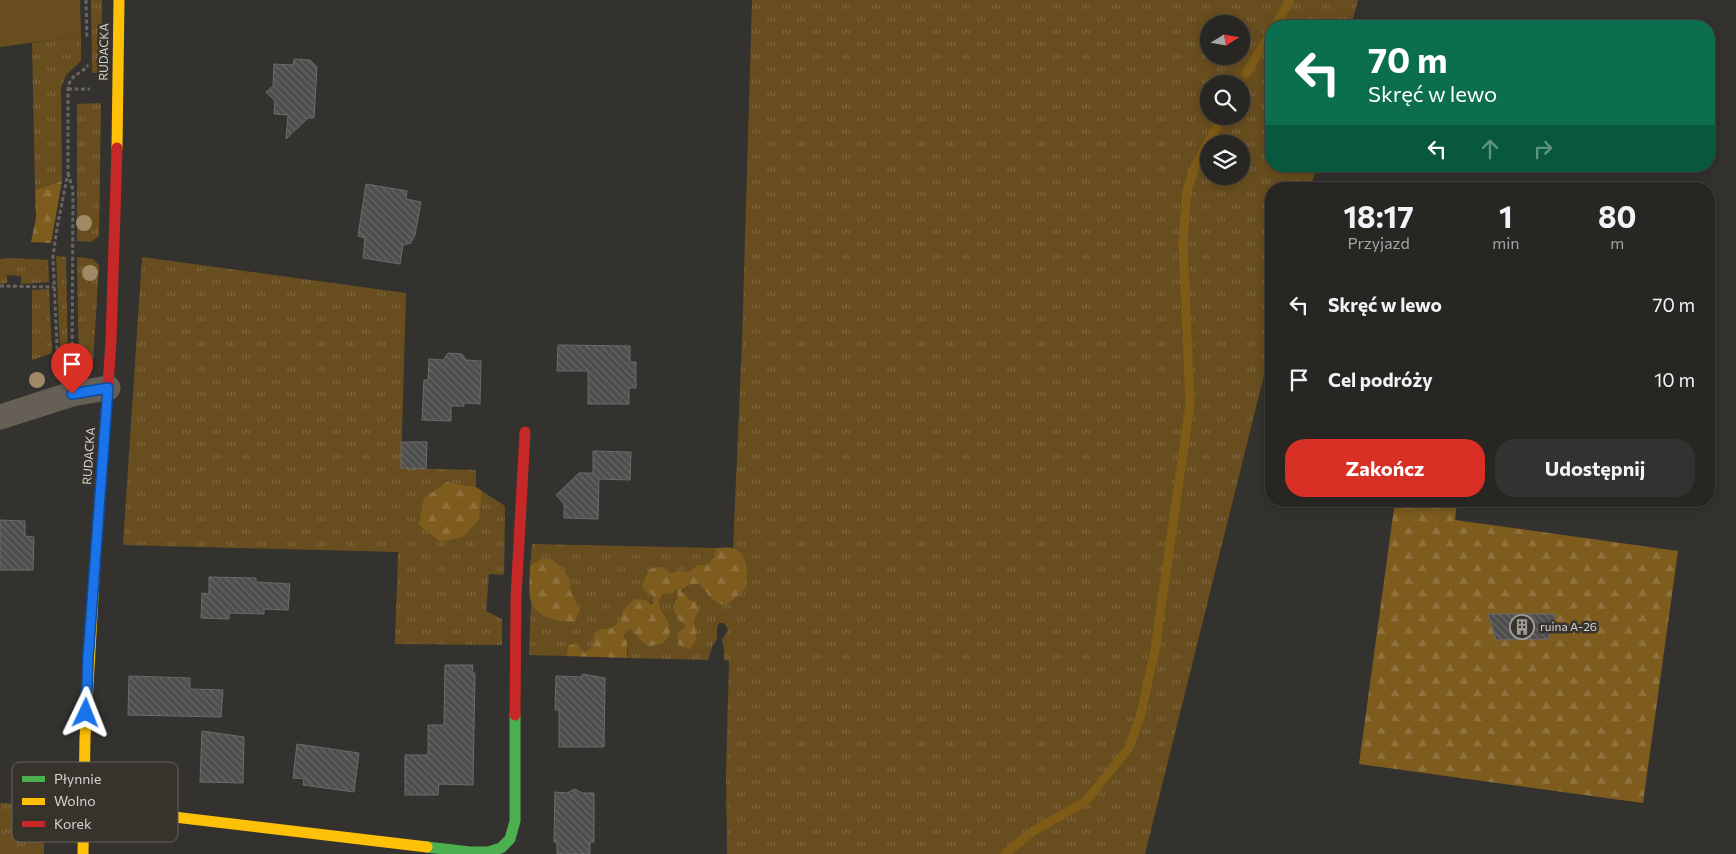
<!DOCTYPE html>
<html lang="pl">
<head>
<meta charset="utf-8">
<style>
	body { margin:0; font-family:Commissioner,sans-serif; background:#333230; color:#f1f3f6; height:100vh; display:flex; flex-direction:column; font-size:19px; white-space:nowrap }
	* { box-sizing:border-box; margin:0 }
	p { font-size:16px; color:#a4a5a6 }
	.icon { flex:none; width:28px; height:28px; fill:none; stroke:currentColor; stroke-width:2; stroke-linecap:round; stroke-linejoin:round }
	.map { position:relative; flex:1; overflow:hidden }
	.details { position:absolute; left:1265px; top:182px; width:450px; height:325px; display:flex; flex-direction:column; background:#272623; border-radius:20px; box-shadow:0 2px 12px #0003,0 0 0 1px #434341 }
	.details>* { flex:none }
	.hud { position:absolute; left:1265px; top:20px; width:450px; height:152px; border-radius:20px; box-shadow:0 2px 12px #0003,0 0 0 1px #434341; background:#0b6e4f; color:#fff; overflow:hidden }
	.needle { width:32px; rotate:79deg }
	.buttons { position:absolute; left:1200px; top:15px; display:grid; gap:10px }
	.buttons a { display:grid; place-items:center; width:50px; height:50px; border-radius:50%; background:#272623; box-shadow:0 2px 12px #0003,0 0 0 1px #434341; font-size:25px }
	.pin { position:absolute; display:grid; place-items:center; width:42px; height:42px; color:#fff; margin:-51px -21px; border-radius:50% 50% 50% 0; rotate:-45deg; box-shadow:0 0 5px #0007 }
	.pin .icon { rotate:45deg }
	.me { position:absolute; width:55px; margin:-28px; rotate:2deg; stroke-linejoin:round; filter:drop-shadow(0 0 4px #0008) }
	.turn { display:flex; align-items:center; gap:18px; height:105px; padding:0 20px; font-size:22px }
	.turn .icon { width:65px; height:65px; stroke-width:2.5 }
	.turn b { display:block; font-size:35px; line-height:42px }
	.lanes { display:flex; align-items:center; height:48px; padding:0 20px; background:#0003; justify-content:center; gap:25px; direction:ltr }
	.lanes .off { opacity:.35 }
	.eta { display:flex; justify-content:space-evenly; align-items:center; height:85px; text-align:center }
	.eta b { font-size:30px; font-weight:700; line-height:35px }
	.primary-button { display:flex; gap:10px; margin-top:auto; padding:10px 20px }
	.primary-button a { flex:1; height:58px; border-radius:20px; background:#d93025; color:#fff; font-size:20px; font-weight:700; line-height:58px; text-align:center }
	.primary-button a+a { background:#333230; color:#f1f3f6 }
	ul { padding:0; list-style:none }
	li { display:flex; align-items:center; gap:15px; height:75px; padding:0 20px }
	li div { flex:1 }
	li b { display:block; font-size:19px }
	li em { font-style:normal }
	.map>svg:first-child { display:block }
	.grass { fill:url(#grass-tufts); fill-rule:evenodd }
	.forest { fill:url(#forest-firs) }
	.park { fill:#684e1f }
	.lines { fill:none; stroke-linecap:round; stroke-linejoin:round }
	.stream { stroke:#7e5b17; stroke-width:9 }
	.building { fill:url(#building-back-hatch); stroke:#6c6b6a }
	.path { stroke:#69645e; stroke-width:3; stroke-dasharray:4 2.5; stroke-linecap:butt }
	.street { stroke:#655f55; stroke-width:25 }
	.fast { stroke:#4caf50; stroke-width:11 }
	.slow { stroke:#ffc107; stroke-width:11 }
	.jam { stroke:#c62828; stroke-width:11 }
	.tree { fill:#a08a66 }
	.route-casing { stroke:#114b97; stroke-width:12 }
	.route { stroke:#1a73e8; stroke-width:9 }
	.labels { text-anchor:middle; stroke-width:5; stroke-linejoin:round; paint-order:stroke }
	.street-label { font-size:12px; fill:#d5d3cf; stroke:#37332c }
	.poi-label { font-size:12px; fill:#d5d3cf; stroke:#37332c; text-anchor:start }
	.key { fill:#37332c; stroke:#66635d; stroke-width:1 }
	.key-label { font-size:14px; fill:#d5d3cf }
</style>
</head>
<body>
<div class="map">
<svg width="1736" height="854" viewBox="0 0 1736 854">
	<defs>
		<pattern id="grass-tufts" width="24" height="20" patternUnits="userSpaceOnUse" patternTransform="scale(1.25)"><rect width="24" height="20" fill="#684e1f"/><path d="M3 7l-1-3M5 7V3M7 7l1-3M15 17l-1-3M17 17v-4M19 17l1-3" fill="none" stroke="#7d673e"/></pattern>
		<pattern id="forest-firs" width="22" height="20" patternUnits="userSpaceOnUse" patternTransform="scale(1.25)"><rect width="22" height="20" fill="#7e5c1e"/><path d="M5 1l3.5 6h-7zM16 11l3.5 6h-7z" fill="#8f723e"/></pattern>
		<pattern id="building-back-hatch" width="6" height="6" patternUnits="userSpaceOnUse" patternTransform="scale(1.25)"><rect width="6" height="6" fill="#4f4e4e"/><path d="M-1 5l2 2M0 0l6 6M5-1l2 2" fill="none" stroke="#676766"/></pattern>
	</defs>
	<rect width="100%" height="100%" fill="#34322f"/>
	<path class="grass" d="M 91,0 L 102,0 L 102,73 L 92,73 Z
		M 752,0 L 1358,0 L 1351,26 L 1271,26 L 1271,166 L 1316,166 L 1311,189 L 1271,189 L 1271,347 L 1145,854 L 727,854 L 726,773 L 729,661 L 724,660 L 724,650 L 722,640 L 728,630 L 724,623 L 719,623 L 717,627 L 717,639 L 712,647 L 708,660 L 627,658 L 628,650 L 623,636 L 628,630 L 632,629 L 637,637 L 669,623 L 661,610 L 659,600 L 664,593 L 676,587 L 678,596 L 673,602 L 677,616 L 697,638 L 690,600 L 681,592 L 689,585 L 699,584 L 716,603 L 742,555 L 733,548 L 742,343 ZM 1209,24 L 1241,24 L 1241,56 L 1209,56 ZM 1209,84 L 1241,84 L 1241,116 L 1209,116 ZM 1209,144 L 1241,144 L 1241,176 L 1209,176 Z
		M 81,36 L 81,61 L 66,75 L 61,88 L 62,181 L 35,190 L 32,43 Z
		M 101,103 L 99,236 L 91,242 L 77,241 L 77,104 Z
		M 56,256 L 66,257 L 68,372 L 61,374 Z
		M 77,257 L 93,259 L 99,265 L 93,363 L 88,378 L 79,383 Z
		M 142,257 L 406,293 L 401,468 L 476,470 L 476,487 L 447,482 L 478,519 L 482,491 L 505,506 L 504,575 L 489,574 L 486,611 L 502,619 L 502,645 L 395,644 L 398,552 L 123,545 Z
		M 12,258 L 48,260 L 49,282 L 21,284 L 21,276 L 7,275 L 7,283 L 0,284 L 0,259 Z
		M 49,289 L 52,353 L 32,360 L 32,290 Z
		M 532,544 L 716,548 L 714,557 L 708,564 L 698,565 L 688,572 L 678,571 L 670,573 L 645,591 L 653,595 L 653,602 L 623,610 L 619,621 L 611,628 L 601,629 L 594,633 L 591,648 L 584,652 L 568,646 L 566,656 L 529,655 L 531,602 L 540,614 L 580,609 L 569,590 L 530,566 Z
		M 0,803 L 44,805 L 44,854 L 0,854 Z"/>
	<path class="forest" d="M 62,181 L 51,243 L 31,242 L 36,218 L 35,190 Z
		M 447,482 L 476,487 L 482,491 L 479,519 L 463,537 L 440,542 L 419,525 L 424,498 Z
		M 1395,501 L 1457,501 L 1455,520 L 1678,551 L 1643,803 L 1359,764 Z
		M 716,548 C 721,548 728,547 732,548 C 750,553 747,574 746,588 L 727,605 L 716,603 L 699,584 L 689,585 L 681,591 L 690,600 L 696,602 L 699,610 L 694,620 L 697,638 L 690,649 L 679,645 L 677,633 L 686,627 C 677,616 667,609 678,596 L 676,588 L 672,594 L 664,593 L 659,600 L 661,610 L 669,623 L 669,636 L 663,643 L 648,646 L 637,637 L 632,629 L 628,630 L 623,636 L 627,642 L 627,658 L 566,656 L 568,646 L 576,643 L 584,652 L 591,648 L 594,633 L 601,629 L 611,628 L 619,621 L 623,610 L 635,599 L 645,600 L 651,604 L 653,603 L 653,595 L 645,591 L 642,585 L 649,570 C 658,566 663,565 670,573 L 678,571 L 688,572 L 698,565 L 708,564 L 714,557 Z
		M 541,559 L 551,559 L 562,568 L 571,581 L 570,590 L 580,609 L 575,622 C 560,621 536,619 531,601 C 528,593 530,575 530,566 Z"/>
	<path class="park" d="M 0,0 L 80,0 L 81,36 L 0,47 Z"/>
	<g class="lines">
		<path class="stream" d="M 1275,26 L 1290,0
			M 1246,74 L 1271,32
			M 1005,854 L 1033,831 L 1085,802 L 1128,749 L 1140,718 L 1155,650 L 1190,404 L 1183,242 L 1187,190 L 1196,164 L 1223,116"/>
	</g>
	<path class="building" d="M 294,59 L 310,60 L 317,67 L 314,118 L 308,118 L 286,139 L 288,115 L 274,114 L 275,101 L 266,92 L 273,86 L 274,64 L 293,65 Z
		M 366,184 L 407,191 L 406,199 L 421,202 L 415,235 L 411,243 L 403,245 L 400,264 L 363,258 L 365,238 L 358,236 Z
		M 558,345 L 630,346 L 630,362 L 636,362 L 636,388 L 629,388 L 629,404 L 588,404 L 588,371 L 557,371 Z
		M 448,353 L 462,354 L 466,360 L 481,361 L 480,404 L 464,403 L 464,406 L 451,406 L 451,421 L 422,420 L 424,380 L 428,380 L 429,359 L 443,360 Z
		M 401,442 L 427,442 L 426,469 L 401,468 Z
		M 593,451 L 631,452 L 630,480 L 599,479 L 598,519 L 564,518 L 564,504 L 556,495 L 579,473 L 593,473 Z
		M 0,520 L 25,521 L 25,536 L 34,537 L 33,570 L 0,570 Z
		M 209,577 L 256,578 L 256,582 L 290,584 L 288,610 L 264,609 L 264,614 L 229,613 L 229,619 L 201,618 L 202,593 L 209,594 Z
		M 1488,614 L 1556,614 L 1548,639 L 1496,640 Z
		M 445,665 L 473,665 L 472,673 L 475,673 L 473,785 L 439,784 L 438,795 L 405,795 L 405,755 L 428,755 L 428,725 L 444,725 Z
		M 582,674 L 605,678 L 604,747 L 559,747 L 559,710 L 555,710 L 556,676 L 582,677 Z
		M 129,676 L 190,678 L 190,689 L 223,690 L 221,717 L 128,715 Z
		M 202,731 L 244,737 L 243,783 L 200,782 Z
		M 297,744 L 359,753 L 354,792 L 303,785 L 304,779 L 293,778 Z
		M 575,789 L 582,793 L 594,793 L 594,842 L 590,842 L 590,854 L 557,854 L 557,842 L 554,842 L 555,792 L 567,793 Z"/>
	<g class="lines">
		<path class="path" d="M 86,0 L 87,39
			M 68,89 L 90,89
			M 68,173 L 73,190 L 72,367
			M 0,286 L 54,287
			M 58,369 L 53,257 L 57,228 L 68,173 L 68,89 C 70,73 80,76 88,65"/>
		<path class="street" d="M 0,417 L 72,394 L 108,388"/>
		<path class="fast" d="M 427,847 L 470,852 L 488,852 L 501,848 L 510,839 L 515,821 L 515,715"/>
		<path class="slow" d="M 117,148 L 119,0
			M 82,806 L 427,847
			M 83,854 L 85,738 L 94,580"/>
		<path class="jam" d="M 94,580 L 111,342 L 117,148
			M 515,715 L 516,598 L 525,432"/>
	</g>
	<g class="tree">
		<circle cx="84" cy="223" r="8"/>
		<circle cx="90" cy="273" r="8"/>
		<circle cx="37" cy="380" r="8"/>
	</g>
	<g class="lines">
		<defs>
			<path id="route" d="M 72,394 L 108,388 L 88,657 L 86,713"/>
		</defs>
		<use href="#route" class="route-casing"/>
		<use href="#route" class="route"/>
	</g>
	<defs>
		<symbol id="building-ring" viewBox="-11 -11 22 22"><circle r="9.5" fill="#37332c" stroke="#9d9b97" stroke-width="1.5"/><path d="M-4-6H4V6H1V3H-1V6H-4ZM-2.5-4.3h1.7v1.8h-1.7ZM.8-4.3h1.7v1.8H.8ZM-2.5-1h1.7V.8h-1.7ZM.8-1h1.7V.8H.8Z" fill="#9d9b97"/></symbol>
	</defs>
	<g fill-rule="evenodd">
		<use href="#building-ring" x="1508" y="613" width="28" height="28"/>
	</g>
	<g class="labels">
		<g class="street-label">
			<text transform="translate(104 52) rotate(-89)" y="4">RUDACKA</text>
			<text transform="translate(89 456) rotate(-86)" y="4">RUDACKA</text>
		</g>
		<g class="poi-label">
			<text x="1540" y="631">ruina A-26</text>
		</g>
	</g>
	<rect x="12" y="762" width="166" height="80" rx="8" class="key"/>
	<rect x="22" y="776" width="23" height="6" fill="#4caf50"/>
	<rect x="22" y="798" width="23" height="7" fill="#ffc107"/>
	<rect x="22" y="821" width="23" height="6" fill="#c62828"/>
	<g class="key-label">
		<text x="54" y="784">Płynnie</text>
		<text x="54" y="806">Wolno</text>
		<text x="54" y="829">Korek</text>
	</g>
</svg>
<div class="buttons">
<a><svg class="needle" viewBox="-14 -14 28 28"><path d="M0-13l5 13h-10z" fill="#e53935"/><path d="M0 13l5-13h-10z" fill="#a4a5a6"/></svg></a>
<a><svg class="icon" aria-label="search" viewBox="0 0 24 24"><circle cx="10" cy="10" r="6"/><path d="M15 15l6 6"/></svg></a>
<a><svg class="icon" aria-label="layers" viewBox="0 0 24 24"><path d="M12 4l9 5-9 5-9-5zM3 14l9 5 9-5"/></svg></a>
</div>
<div class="pin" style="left:72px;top:394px;background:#d93025"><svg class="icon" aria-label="arrive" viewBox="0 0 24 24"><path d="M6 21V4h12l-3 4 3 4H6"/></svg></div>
<svg class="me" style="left:86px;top:713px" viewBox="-20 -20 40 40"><path d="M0-17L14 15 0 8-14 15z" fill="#1a73e8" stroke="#fff" stroke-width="4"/></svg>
<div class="hud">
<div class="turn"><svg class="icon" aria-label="left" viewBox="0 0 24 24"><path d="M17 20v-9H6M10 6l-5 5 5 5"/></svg><div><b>70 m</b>Skręć w lewo</div></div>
<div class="lanes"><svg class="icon" aria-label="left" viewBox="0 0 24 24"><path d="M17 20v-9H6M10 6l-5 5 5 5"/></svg><svg class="icon off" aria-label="ahead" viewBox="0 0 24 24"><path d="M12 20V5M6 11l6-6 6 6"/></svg><svg class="icon off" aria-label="right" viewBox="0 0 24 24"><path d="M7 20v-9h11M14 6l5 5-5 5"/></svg></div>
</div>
<section class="details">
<div class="eta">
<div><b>18:17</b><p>Przyjazd</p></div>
<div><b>1</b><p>min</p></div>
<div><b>80</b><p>m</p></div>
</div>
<ul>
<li><svg class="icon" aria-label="left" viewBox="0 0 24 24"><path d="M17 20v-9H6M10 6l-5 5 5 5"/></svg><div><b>Skręć w lewo</b></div><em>70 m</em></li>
<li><svg class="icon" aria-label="arrive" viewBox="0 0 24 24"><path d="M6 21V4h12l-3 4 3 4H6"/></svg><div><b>Cel podróży</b></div><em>10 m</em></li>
</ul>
<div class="primary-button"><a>Zakończ</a><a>Udostępnij</a></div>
</section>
</div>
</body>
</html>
